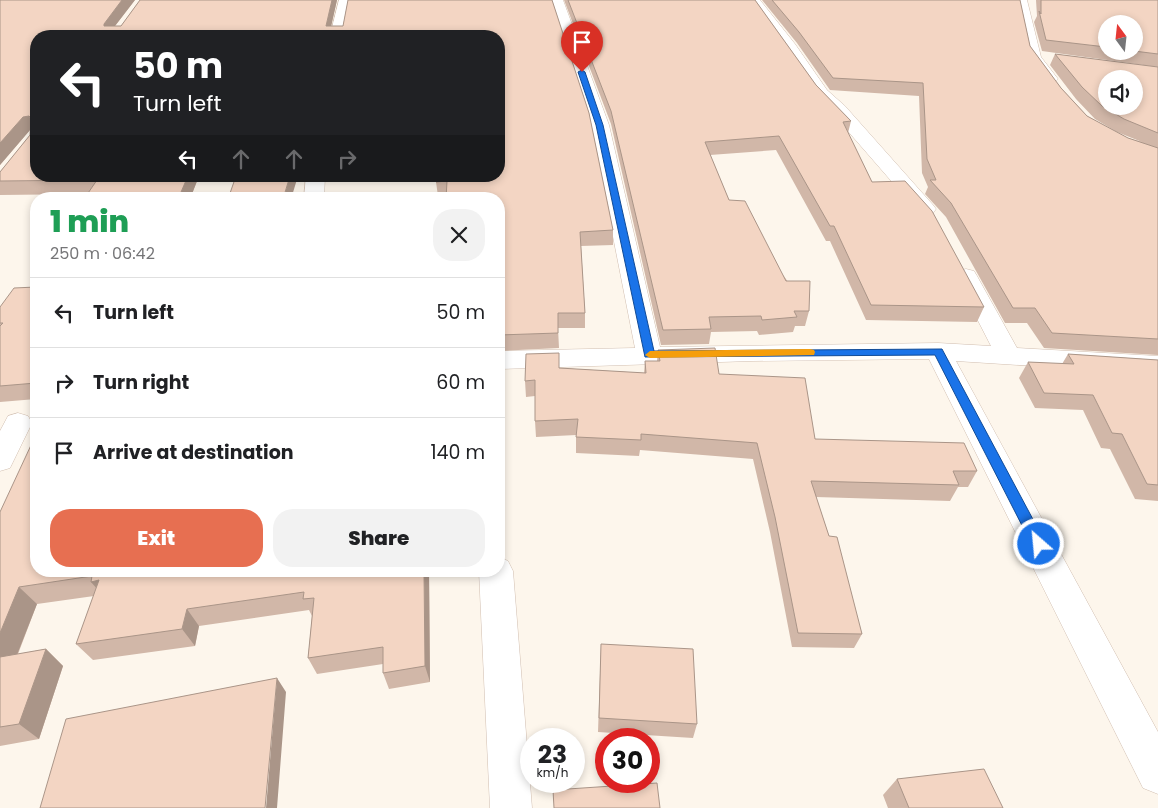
<!DOCTYPE html>
<html lang="en">
<head>
<meta charset="utf-8">
<style>
	body { margin:0; font-family:Poppins,sans-serif; background:#f2f2f2; color:#202124; height:100vh; display:flex; flex-direction:column; font-size:19px; white-space:nowrap }
	* { box-sizing:border-box; margin:0 }
	p { font-size:16px; color:#757577 }
	.icon { flex:none; width:28px; height:28px; fill:none; stroke:currentColor; stroke-width:2; stroke-linecap:round; stroke-linejoin:round }
	.map { position:relative; flex:1; overflow:hidden }
	.drawer { position:absolute; left:30px; top:192px; width:475px; height:385px; display:flex; flex-direction:column; background:#fff; border-radius:20px; box-shadow:0 2px 8px #0003 }
	.drawer>* { flex:none }
	.banner { position:absolute; left:30px; top:30px; width:475px; height:152px; border-radius:20px; box-shadow:0 2px 8px #0003; background:#202124; color:#fff; overflow:hidden }
	.needle { width:32px; rotate:345deg }
	.controls { position:absolute; left:1098px; top:15px; display:grid; gap:10px }
	.controls a { display:grid; place-items:center; width:45px; height:45px; border-radius:50%; background:#fff; box-shadow:0 2px 8px #0003; font-size:25px }
	.speed { position:absolute; left:520px; top:728px; display:flex; gap:10px; font-size:25px; font-weight:700; text-align:center }
	.speed>* { display:grid; place-content:center; width:65px; height:65px; border-radius:50%; background:#fff; box-shadow:0 2px 8px #0003; line-height:1 }
	.speed small { font-size:12px; font-weight:400 }
	.speed .limit { border:8px solid #d22; background:#fff; color:#111 }
	.pin { position:absolute; display:grid; place-items:center; width:42px; height:42px; color:#fff; margin:-51px -21px; border-radius:50% 50% 50% 0; rotate:-45deg; box-shadow:0 0 5px #0007 }
	.pin .icon { rotate:45deg }
	.me { position:absolute; width:55px; margin:-28px; rotate:333deg; stroke-linejoin:round; filter:drop-shadow(0 0 4px #0008) }
	.turn { display:flex; align-items:center; gap:18px; height:105px; padding:0 20px; font-size:22px }
	.turn .icon { width:65px; height:65px; stroke-width:2.5 }
	.turn b { display:block; font-size:35px; line-height:42px }
	.lanes { display:flex; align-items:center; height:48px; padding:0 20px; background:#0003; justify-content:center; gap:25px; direction:ltr }
	.lanes .off { opacity:.35 }
	.round { display:grid; place-items:center; flex:none; width:52px; height:52px; border-radius:20px; background:#f2f2f2 }
	.head { display:flex; align-items:center; justify-content:space-between; height:85px; padding:0 20px }
	h1 { font-size:30px; font-weight:800; line-height:38px; color:#1e9e55 }
	.cta { display:flex; gap:10px; margin-top:auto; padding:10px 20px }
	.cta a { flex:1; height:58px; border-radius:20px; background:#e76f51; color:#fff; font-size:20px; font-weight:800; line-height:58px; text-align:center }
	.cta a+a { background:#f2f2f2; color:#202124 }
	ul { padding:0; list-style:none }
	li { display:flex; align-items:center; gap:15px; height:70px; padding:0 20px; border-top:1px solid #e0e0e0 }
	li div { flex:1 }
	li b { display:block; font-size:19px }
	li em { font-style:normal }
	.map>svg:first-child { display:block }
	.lines { fill:none; stroke-linecap:round; stroke-linejoin:round }
	.street-casing { stroke:#d1beb0; stroke-width:1 }
	.street { fill:#fff; fill-rule:evenodd }
	.wall { fill:#d1b7a8; fill-rule:evenodd }
	.shaded-wall { fill:#aa9588 }
	.building { fill:#f3d5c3; stroke:#aa9588; fill-rule:evenodd }
	.route { fill:#1a73e8; stroke:#114b97 }
	.slow { fill:#f59e0b }
</style>
</head>
<body>
<div class="map">
<svg width="1158" height="808" viewBox="0 0 1158 808">
	<rect width="100%" height="100%" fill="#fdf6ec"/>
	<g class="lines">
		<defs>
			<path id="street" d="M 339,0 L 351,0 L 344,36 L 330,36 Z
				M 551,0 L 563,0 L 609,125 L 660,347 L 938,343 L 991,346 L 955,276 L 958,271 L 966,269 L 974,271 L 977,276 L 1017,348 L 1158,356 L 1158,374 L 956,361 L 1158,732 L 1158,794 L 1143,788 L 929,359 L 752,361 L 499,369 L 499,351 L 635,348 L 591,125 Z
				M 748,0 L 760,0 L 795,44 L 827,90 L 845,106 L 933,205 L 936,209 L 933,213 L 926,215 L 919,213 L 833,114 L 815,96 L 784,49 Z
				M 1015,0 L 1027,0 L 1041,57 L 1058,79 L 1055,82 L 1045,82 L 1027,57 Z
				M 306,176 L 325,176 L 324,199 L 304,199 Z
				M 18,413 L 28,416 L 32,423 L 10,468 L 0,471 L 0,431 L 8,416 Z
				M 499,557 L 508,561 L 513,571 L 532,808 L 490,808 L 479,571 L 499,571 Z"/>
		</defs>
		<use href="#street" class="street-casing"/>
		<use href="#street" class="street"/>
	</g>
	<path class="wall" d="M 0,0 L 135,0 L 115,26 L 121,26 L 140,0 L 337,0 L 331,26 L 343,26 L 348,0 L 552,0 L 589,113 L 613,230 L 613,245 L 581,246 L 585,313 L 585,328 L 558,328 L 559,348 L 499,351 L 499,199 L 446,199 L 446,195 L 438,196 L 436,182 L 435,182 L 434,176 L 499,176 L 499,36 L 36,36 L 36,176 L 199,176 L 190,199 L 84,199 L 87,194 L 0,195 L 0,172 L 30,135 L 30,130 L 0,165 Z
		M 564,0 L 755,0 L 816,85 L 851,121 L 848,133 L 872,182 L 984,307 L 977,322 L 866,320 L 830,241 L 826,241 L 776,150 L 710,155 L 729,200 L 809,311 L 805,326 L 795,326 L 793,332 L 759,335 L 757,331 L 711,332 L 709,344 L 661,345 L 611,124 Z
		M 762,0 L 1020,0 L 1030,46 L 1061,88 L 1087,116 L 1128,138 L 1142,142 L 1117,132 L 1095,119 L 1076,99 L 1050,65 L 1055,54 L 1158,67 L 1158,355 L 1044,348 L 1027,323 L 1005,323 L 946,217 L 925,194 L 928,187 L 922,173 L 919,96 L 830,90 L 797,43 Z
		M 1036,0 L 1158,0 L 1158,67 L 1042,51 L 1034,22 L 1037,16 ZM 1106,24 L 1134,24 L 1134,51 L 1106,51 Z
		M 36,287 L 36,399 L 0,402 L 0,307 Z
		M 658,350 L 719,374 L 815,439 L 977,471 L 968,487 L 958,487 L 950,501 L 816,497 L 829,536 L 862,634 L 854,648 L 792,647 L 770,532 L 753,459 L 640,450 L 639,456 L 576,453 L 576,435 L 536,437 L 535,421 L 535,396 L 526,397 L 525,381 L 559,368 L 644,373 L 645,361 L 657,361 Z
		M 1068,354 L 1158,360 L 1158,501 L 1135,499 L 1110,449 L 1101,448 L 1083,410 L 1035,408 L 1019,378 L 1028,362 L 1062,364 Z
		M 0,512 L 36,571 L 429,571 L 430,682 L 389,689 L 383,673 L 383,664 L 317,674 L 308,658 L 312,616 L 309,610 L 199,626 L 195,646 L 93,660 L 76,644 L 94,596 L 37,604 L 18,654 L 46,649 L 63,666 L 39,739 L 0,746 Z
		M 601,644 L 697,724 L 693,738 L 598,732 Z
		M 897,779 L 1003,808 L 888,808 L 883,795 Z"/>
	<path class="shaded-wall" d="M 122,0 L 135,0 L 108,35 L 104,26 L 104,24 Z
		M 332,0 L 337,0 L 329,36 L 326,26 Z
		M 29,116 L 36,129 L 30,130 L 0,165 L 0,143 L 23,117 Z
		M 188,176 L 199,176 L 190,199 L 178,199 Z
		M 290,176 L 298,176 L 291,199 L 283,199 Z
		M 424,571 L 429,571 L 430,682 L 425,666 Z
		M 99,580 L 106,599 L 91,582 Z
		M 19,587 L 37,604 L 9,675 L 0,667 L 0,633 Z
		M 187,609 L 199,626 L 195,646 L 182,629 Z
		M 46,649 L 63,666 L 39,739 L 19,724 Z
		M 277,678 L 286,692 L 277,808 L 266,808 Z"/>
	<path class="building" d="M 0,0 L 122,0 L 104,24 L 104,26 L 121,26 L 140,0 L 332,0 L 326,26 L 343,26 L 348,0 L 552,0 L 589,113 L 613,230 L 580,232 L 585,313 L 558,313 L 558,333 L 499,335 L 499,199 L 446,199 L 447,181 L 436,182 L 436,176 L 499,176 L 499,36 L 36,36 L 36,176 L 188,176 L 178,199 L 84,199 L 97,180 L 0,181 L 0,172 L 30,135 L 31,118 L 29,116 L 23,117 L 0,143 Z
		M 568,0 L 755,0 L 816,85 L 851,121 L 843,122 L 872,182 L 905,181 L 932,211 L 984,307 L 871,305 L 834,226 L 830,226 L 779,136 L 705,142 L 729,200 L 745,201 L 786,281 L 810,281 L 809,311 L 794,311 L 797,317 L 762,320 L 761,316 L 709,317 L 711,329 L 663,330 L 611,111 Z
		M 772,0 L 1020,0 L 1030,46 L 1061,88 L 1087,116 L 1128,138 L 1158,148 L 1158,339 L 1052,333 L 1035,308 L 1013,308 L 951,203 L 930,180 L 936,180 L 927,159 L 923,83 L 833,78 L 799,32 Z
		M 1041,0 L 1158,0 L 1158,54 L 1134,51 L 1134,24 L 1106,24 L 1106,47 L 1046,40 L 1039,11 L 1041,14 Z
		M 1055,54 L 1158,67 L 1158,133 L 1124,119 L 1102,106 L 1082,87 ZM 1106,79 L 1134,79 L 1134,106 L 1106,106 Z
		M 236,176 L 290,176 L 283,199 L 228,199 Z
		M 36,287 L 36,383 L 0,386 L 0,326 L 3,323 L 0,323 L 0,307 L 14,288 Z
		M 715,348 L 719,374 L 805,378 L 815,439 L 964,443 L 977,471 L 953,471 L 959,485 L 811,481 L 829,536 L 837,537 L 862,634 L 798,633 L 775,517 L 757,443 L 641,434 L 641,440 L 576,437 L 578,419 L 535,421 L 535,380 L 525,381 L 526,354 L 559,353 L 559,368 L 646,373 L 645,361 L 660,361 L 658,350 Z
		M 1068,354 L 1158,360 L 1158,485 L 1147,484 L 1122,434 L 1112,433 L 1093,395 L 1044,393 L 1028,362 L 1074,364 Z
		M 32,443 L 36,443 L 36,571 L 424,571 L 425,666 L 383,673 L 383,647 L 308,658 L 314,598 L 303,599 L 304,592 L 187,609 L 182,629 L 76,644 L 99,580 L 91,582 L 92,576 L 19,587 L 0,633 L 0,512 Z
		M 601,644 L 693,649 L 697,724 L 599,718 Z
		M 46,649 L 19,724 L 0,727 L 0,657 Z
		M 277,678 L 265,808 L 40,808 L 66,719 Z
		M 984,769 L 1003,808 L 909,808 L 897,779 Z
		M 657,783 L 660,808 L 554,808 L 553,790 Z"/>
	<path class="route" d="M 582,70 L 585,72 L 603,125 L 654,351 L 942,349 L 1044,540 L 1046,544 L 1044,549 L 1039,550 L 1034,549 L 935,355 L 645,357 L 596,125 L 578,72 Z"/>
	<path class="slow" d="M 810,349 L 814,350 L 815,352 L 814,355 L 650,358 L 645,355 L 650,351 Z"/>
</svg>
<div class="controls">
<a><svg class="needle" viewBox="-14 -14 28 28"><path d="M0-13l5 13h-10z" fill="#e53935"/><path d="M0 13l5-13h-10z" fill="#757577"/></svg></a>
<a><svg class="icon" aria-label="sound" viewBox="0 0 24 24"><path d="M4 9h4l5-4v14l-5-4H4zM17 9q2 3 0 6"/></svg></a>
</div>
<div class="speed"><div>23<small>km/h</small></div><div class="limit">30</div></div>
<div class="pin" style="left:582px;top:72px;background:#d93025"><svg class="icon" aria-label="arrive" viewBox="0 0 24 24"><path d="M6 21V4h12l-3 4 3 4H6"/></svg></div>
<svg class="me" style="left:1039px;top:544px" viewBox="-20 -20 40 40"><circle r="17" fill="#1a73e8" stroke="#fff" stroke-width="3"/><path d="M0-11L8 9 0 5-8 9z" fill="#fff"/></svg>
<div class="banner">
<div class="turn"><svg class="icon" aria-label="left" viewBox="0 0 24 24"><path d="M17 20v-9H6M10 6l-5 5 5 5"/></svg><div><b>50 m</b>Turn left</div></div>
<div class="lanes"><svg class="icon" aria-label="left" viewBox="0 0 24 24"><path d="M17 20v-9H6M10 6l-5 5 5 5"/></svg><svg class="icon off" aria-label="ahead" viewBox="0 0 24 24"><path d="M12 20V5M6 11l6-6 6 6"/></svg><svg class="icon off" aria-label="ahead" viewBox="0 0 24 24"><path d="M12 20V5M6 11l6-6 6 6"/></svg><svg class="icon off" aria-label="right" viewBox="0 0 24 24"><path d="M7 20v-9h11M14 6l5 5-5 5"/></svg></div>
</div>
<section class="drawer">
<div class="head"><div><h1>1 min</h1><p>250 m · 06:42</p></div><a class="round"><svg class="icon" aria-label="close" viewBox="0 0 24 24"><path d="M6 6l12 12M18 6L6 18"/></svg></a></div>
<ul>
<li><svg class="icon" aria-label="left" viewBox="0 0 24 24"><path d="M17 20v-9H6M10 6l-5 5 5 5"/></svg><div><b>Turn left</b></div><em>50 m</em></li>
<li><svg class="icon" aria-label="right" viewBox="0 0 24 24"><path d="M7 20v-9h11M14 6l5 5-5 5"/></svg><div><b>Turn right</b></div><em>60 m</em></li>
<li><svg class="icon" aria-label="arrive" viewBox="0 0 24 24"><path d="M6 21V4h12l-3 4 3 4H6"/></svg><div><b>Arrive at destination</b></div><em>140 m</em></li>
</ul>
<div class="cta"><a>Exit</a><a>Share</a></div>
</section>
</div>
</body>
</html>
